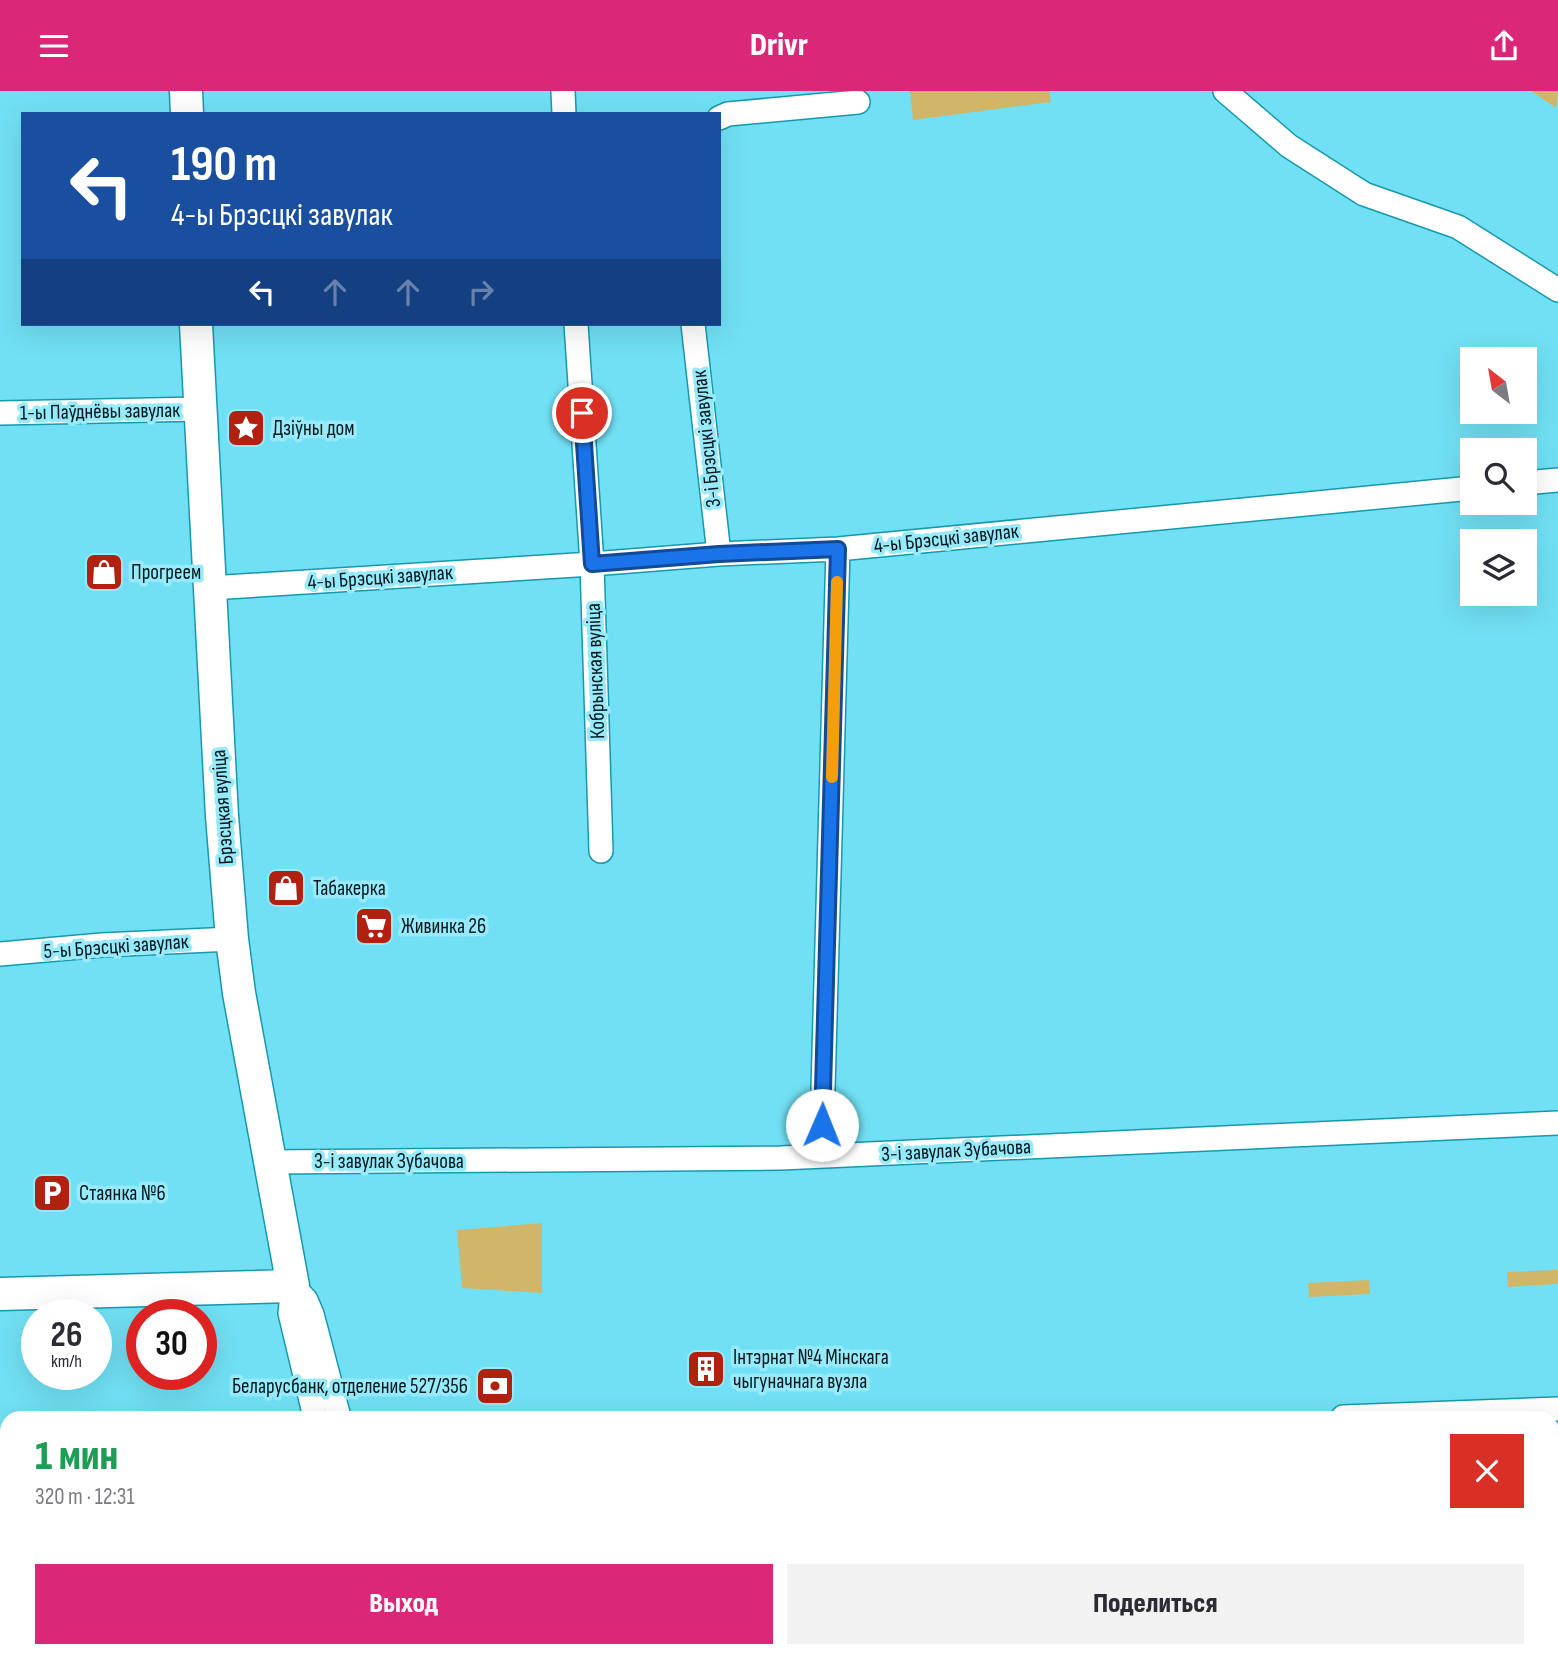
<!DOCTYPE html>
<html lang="ru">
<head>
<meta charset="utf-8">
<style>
	body { margin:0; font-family:"Sofia Sans Condensed",sans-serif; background:#f2f2f3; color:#2b2b33; height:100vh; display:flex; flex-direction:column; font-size:26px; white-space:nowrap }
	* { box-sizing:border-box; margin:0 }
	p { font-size:23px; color:#7c7c81 }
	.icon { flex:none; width:38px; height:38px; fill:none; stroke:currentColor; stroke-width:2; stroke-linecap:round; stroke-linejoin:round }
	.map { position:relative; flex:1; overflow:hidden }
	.drawer { position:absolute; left:0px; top:1320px; width:1559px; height:247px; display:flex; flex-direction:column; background:#fff; border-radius:21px 21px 0 0; box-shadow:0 7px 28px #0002 }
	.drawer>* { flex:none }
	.top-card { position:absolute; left:21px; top:21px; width:700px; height:214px; border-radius:0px; box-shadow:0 7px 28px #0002; background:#1a4fa0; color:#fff; overflow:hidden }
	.needle { width:46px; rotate:329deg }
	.controls { position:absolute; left:1460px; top:256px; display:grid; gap:14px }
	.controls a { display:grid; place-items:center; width:77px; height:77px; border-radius:0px; background:#fff; box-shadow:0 7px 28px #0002; font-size:35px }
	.speed { position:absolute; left:21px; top:1208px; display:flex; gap:14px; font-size:35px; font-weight:700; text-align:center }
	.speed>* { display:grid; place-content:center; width:91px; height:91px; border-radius:50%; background:#fff; box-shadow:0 7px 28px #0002; line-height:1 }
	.speed small { font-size:18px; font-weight:400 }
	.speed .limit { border:10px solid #d22; background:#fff; color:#111 }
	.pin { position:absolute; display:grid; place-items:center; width:60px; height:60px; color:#fff; margin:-30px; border:4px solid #fff; border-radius:50%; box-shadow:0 2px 7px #0007 }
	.me { position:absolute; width:77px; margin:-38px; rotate:1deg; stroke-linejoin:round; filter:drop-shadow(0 0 5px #0008) }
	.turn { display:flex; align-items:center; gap:24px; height:147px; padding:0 35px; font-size:32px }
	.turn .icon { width:91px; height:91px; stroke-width:2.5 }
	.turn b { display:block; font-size:49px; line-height:60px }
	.lanes { display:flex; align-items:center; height:66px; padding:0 35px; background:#0003; justify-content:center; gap:35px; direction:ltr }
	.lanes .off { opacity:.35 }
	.round { display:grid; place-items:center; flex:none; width:74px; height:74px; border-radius:0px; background:#f2f2f3 }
	.headline { display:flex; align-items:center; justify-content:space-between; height:119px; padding:0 35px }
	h1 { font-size:42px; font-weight:800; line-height:52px; color:#1e9e55 }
	.action { display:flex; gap:14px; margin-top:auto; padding:14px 35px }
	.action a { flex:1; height:80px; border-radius:0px; background:#db2777; color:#fff; font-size:28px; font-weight:800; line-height:80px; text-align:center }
	.action a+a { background:#f2f2f3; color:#2b2b33 }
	header { display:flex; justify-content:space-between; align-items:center; height:91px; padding:0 35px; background:#db2777; color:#fff; font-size:32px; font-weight:800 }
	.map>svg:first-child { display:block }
	.green { fill:#d1b66a }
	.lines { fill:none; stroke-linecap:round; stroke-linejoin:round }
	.street-casing { stroke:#1599ac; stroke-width:26 }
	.secondary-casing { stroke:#1599ac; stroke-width:35 }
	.street { stroke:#fff; stroke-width:23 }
	.secondary { stroke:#fff; stroke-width:32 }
	.route-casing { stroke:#114b97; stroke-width:18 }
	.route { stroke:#1a73e8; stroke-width:12 }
	.slow { stroke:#f59e0b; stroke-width:12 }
	.labels { text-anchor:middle; stroke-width:7; stroke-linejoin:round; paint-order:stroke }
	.street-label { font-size:21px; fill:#01171c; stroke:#96eafa }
	.poi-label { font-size:21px; fill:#01171c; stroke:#96eafa; text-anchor:start }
</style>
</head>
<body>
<header><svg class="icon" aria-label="menu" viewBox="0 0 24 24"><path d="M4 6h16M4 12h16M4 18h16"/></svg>Drivr<svg class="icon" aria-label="share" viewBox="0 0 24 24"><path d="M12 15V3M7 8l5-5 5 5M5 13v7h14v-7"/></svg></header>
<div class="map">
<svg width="1558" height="1565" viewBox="0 0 1558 1565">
	<rect width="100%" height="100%" fill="#71e0f4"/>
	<path class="green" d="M 910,0 L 1049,0 L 1051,11 L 913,29 Z
		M 1531,0 L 1558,0 L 1556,17 Z
		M 542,1132 L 542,1202 L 462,1197 L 457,1139 Z
		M 1558,1179 L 1558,1193 L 1508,1196 L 1507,1181 Z
		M 1369,1189 L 1370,1203 L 1309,1206 L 1308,1192 Z
		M 645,1559 L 768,1559 L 769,1565 L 646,1565 Z"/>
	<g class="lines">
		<defs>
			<path id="street" d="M 563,0 L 564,23
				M 1225,0 L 1289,55 L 1364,103 L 1458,136 L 1558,199
				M 719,27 L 728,23 L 858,11
				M 576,233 L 592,473 L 601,760
				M 693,233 L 719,463
				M 0,322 L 200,318
				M 1524,392 L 1558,389
				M 210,497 L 592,473 L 719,463 L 838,458 L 1472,397
				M 0,863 L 102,854 L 232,848
				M 824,1065 L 822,1034 L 838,458
				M 270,1071 L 781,1067 L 1558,1032
				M 293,1195 L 306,1209 L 312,1223 L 339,1326
				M 293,1195 L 290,1222 L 315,1326
				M 1343,1326 L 1558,1318
				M 386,1559 L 388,1565
				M 805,1559 L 806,1565
				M 988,1559 L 988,1565
				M 1175,1559 L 1176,1565
				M 1358,1559 L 1359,1565
				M 1538,1559 L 1538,1565"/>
			<path id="secondary" d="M 186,0 L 187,23
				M 0,1203 L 293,1195 L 239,902 L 232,848 L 222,725 L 196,233"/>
		</defs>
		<use href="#street" class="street-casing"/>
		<use href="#secondary" class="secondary-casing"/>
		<use href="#street" class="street"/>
		<use href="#secondary" class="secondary"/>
	</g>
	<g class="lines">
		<defs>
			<path id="route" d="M 582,322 L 592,473 L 719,463 L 838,458 L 822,1034"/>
		</defs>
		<use href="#route" class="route-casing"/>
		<use href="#route" class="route"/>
		<path class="slow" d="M 832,686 L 837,491"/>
	</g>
	<defs>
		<symbol id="sight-square" viewBox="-11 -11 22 22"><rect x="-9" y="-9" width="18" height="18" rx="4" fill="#b0210f" stroke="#96eafa"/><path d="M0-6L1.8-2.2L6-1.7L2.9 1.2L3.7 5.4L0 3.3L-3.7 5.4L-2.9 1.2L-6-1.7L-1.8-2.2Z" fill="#fff"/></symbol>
		<symbol id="shop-square" viewBox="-11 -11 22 22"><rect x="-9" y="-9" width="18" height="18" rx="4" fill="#b0210f" stroke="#96eafa"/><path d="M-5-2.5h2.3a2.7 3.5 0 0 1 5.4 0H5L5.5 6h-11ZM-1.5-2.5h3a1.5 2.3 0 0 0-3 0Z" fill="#fff"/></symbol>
		<symbol id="supermarket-square" viewBox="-11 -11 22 22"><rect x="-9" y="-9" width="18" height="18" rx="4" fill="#b0210f" stroke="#96eafa"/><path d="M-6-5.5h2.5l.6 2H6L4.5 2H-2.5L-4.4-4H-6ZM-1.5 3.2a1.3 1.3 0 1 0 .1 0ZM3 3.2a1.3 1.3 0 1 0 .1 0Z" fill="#fff"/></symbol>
		<symbol id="parking-square" viewBox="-11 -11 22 22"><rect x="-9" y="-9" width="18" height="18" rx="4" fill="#b0210f" stroke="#96eafa"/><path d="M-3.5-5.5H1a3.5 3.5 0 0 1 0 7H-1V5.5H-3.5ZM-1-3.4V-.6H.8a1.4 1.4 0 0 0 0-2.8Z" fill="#fff"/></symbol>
		<symbol id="building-square" viewBox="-11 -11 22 22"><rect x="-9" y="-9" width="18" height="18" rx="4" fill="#b0210f" stroke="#96eafa"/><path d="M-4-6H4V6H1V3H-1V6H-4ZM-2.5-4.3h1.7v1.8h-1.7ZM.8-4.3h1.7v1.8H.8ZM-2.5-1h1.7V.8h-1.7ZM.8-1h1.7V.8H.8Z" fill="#fff"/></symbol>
		<symbol id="bank-square" viewBox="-11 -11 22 22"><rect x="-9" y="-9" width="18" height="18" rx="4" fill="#b0210f" stroke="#96eafa"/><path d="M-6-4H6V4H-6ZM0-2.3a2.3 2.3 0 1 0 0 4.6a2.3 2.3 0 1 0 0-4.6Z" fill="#fff"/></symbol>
	</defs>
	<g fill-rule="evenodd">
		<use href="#sight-square" x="224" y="315" width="44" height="44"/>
		<use href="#shop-square" x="82" y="459" width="44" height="44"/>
		<use href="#shop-square" x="264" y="775" width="44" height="44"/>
		<use href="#supermarket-square" x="352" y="813" width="44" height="44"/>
		<use href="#parking-square" x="30" y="1080" width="44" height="44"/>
		<use href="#building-square" x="684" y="1256" width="44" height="44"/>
		<use href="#bank-square" x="473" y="1273" width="44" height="44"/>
	</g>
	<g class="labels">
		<g class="street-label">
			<text transform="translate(100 320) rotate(-1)" y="7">1-ы Паўднёвы завулак</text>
			<text transform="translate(706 348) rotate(-96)" y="7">3-і Брэсцкі завулак</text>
			<text transform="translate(946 447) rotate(-6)" y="7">4-ы Брэсцкі завулак</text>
			<text transform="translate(380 486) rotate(-4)" y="7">4-ы Брэсцкі завулак</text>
			<text transform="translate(595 580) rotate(-92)" y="7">Кобрынская вуліца</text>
			<text transform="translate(222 716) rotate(-94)" y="7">Брэсцкая вуліца</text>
			<text transform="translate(116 855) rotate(-4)" y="7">5-ы Брэсцкі завулак</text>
			<text transform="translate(956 1059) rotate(-3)" y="7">3-і завулак Зубачова</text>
			<text x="389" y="1077">3-і завулак Зубачова</text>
		</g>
		<g class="poi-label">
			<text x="273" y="344">Дзіўны дом</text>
			<text x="131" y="488">Прогреем</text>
			<text x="313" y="804">Табакерка</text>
			<text x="401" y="842">Живинка 26</text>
			<text x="79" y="1109">Стаянка №6</text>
			<text x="733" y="1273">Інтэрнат №4 Мінскага<tspan x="733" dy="24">чыгуначнага вузла</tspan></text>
			<text x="468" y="1302" text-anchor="end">Беларусбанк, отделение 527/356</text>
		</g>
	</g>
</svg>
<div class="controls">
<a><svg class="needle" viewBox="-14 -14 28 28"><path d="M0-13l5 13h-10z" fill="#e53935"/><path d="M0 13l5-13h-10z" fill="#7c7c81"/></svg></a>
<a><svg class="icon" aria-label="search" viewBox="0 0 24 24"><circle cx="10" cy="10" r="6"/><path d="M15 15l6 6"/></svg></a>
<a><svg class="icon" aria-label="layers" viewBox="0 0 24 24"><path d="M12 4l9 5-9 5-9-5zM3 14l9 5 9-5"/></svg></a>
</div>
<div class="speed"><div>26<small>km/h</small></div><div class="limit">30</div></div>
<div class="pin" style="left:582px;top:322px;background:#d93025"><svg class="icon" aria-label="arrive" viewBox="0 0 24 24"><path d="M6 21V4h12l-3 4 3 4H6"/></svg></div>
<svg class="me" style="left:822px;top:1034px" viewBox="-20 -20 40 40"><circle r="19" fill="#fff"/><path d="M0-13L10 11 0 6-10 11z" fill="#1a73e8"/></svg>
<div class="top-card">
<div class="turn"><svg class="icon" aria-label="left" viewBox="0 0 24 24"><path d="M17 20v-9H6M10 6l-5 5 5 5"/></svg><div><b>190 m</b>4-ы Брэсцкі завулак</div></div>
<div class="lanes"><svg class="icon" aria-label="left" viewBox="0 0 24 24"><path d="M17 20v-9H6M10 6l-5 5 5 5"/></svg><svg class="icon off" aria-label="ahead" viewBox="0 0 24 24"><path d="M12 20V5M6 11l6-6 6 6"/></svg><svg class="icon off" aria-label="ahead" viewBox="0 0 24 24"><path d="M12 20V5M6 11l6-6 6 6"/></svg><svg class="icon off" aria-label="right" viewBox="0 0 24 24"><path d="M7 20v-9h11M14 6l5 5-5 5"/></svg></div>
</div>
<section class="drawer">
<div class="headline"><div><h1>1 мин</h1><p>320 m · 12:31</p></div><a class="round" style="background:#d93025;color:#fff"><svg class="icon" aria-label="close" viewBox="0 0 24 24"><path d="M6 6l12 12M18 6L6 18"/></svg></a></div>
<div class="action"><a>Выход</a><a>Поделиться</a></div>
</section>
</div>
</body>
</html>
